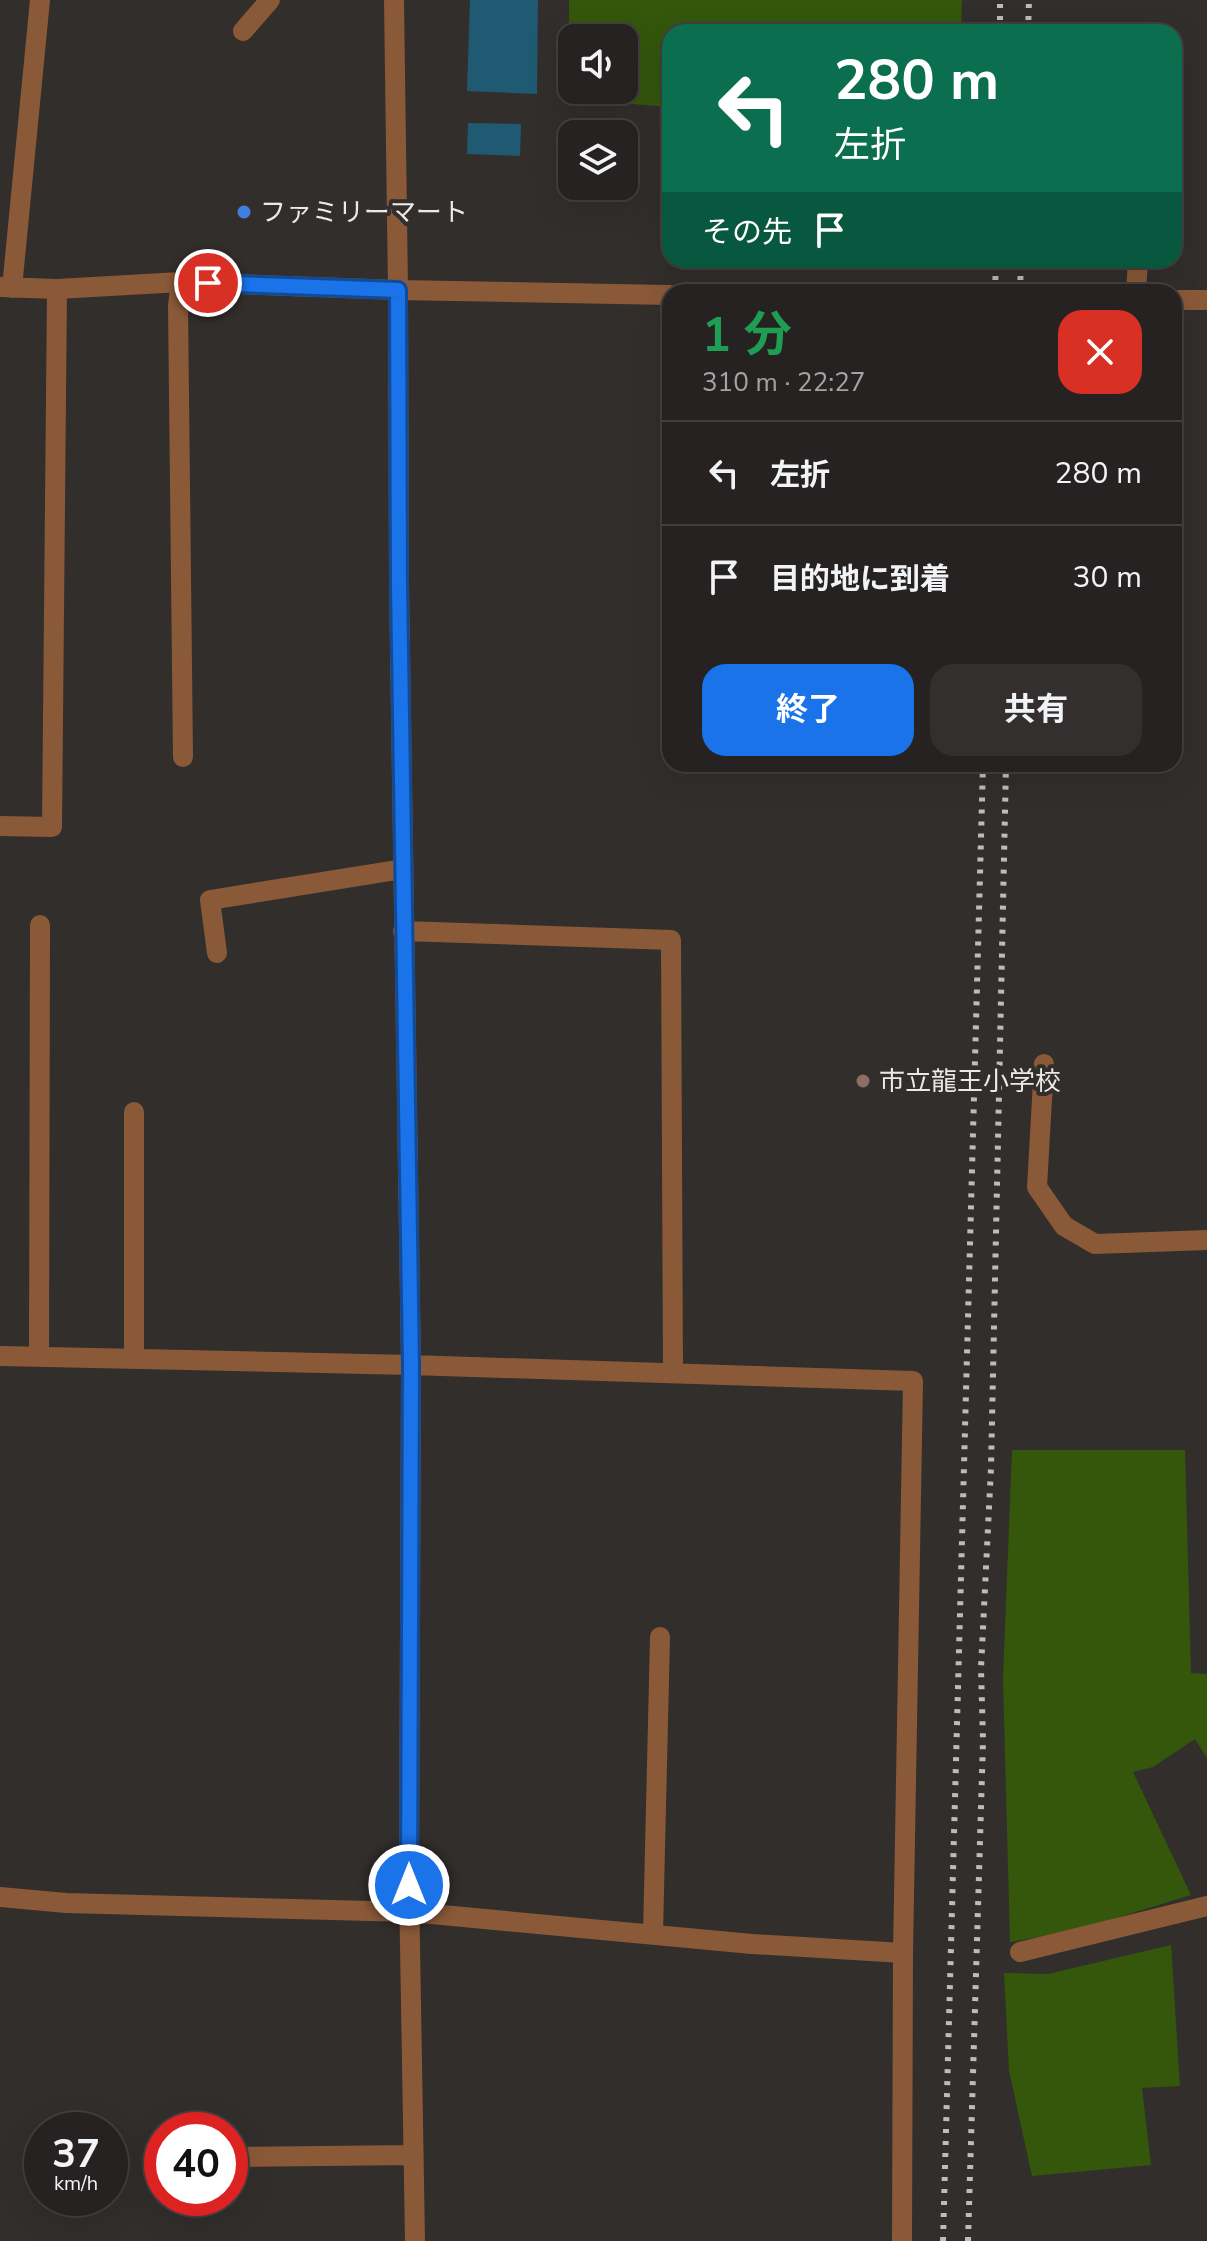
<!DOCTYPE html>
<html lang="ja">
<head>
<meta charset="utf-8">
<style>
	body { margin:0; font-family:"Nunito Sans","Noto Sans JP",sans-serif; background:#322f2e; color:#f1f3f6; height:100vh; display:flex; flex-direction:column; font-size:30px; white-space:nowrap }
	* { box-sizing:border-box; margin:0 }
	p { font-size:26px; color:#a4a4a5 }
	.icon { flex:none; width:44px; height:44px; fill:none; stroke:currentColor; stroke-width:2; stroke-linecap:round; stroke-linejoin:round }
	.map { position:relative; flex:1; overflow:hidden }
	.drawer { position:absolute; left:662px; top:284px; width:520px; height:488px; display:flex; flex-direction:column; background:#262221; border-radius:24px; box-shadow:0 8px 32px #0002,0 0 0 2px #423f3f }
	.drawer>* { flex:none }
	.top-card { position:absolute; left:662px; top:24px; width:520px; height:244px; border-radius:24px; box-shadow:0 8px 32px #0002,0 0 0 2px #423f3f; background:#0b6e4f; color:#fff; overflow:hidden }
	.buttons { position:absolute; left:558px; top:24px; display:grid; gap:16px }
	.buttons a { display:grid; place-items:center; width:80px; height:80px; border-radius:16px; background:#262221; box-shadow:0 8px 32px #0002,0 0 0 2px #423f3f; font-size:40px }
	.speed { position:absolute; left:24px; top:2112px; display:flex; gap:16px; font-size:40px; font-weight:700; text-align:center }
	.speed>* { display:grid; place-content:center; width:104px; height:104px; border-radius:50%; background:#262221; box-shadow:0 8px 32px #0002,0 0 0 2px #423f3f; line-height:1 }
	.speed small { font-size:20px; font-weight:400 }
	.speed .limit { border:12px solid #d22; background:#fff; color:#111 }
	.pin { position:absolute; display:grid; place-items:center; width:68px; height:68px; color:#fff; margin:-34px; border:4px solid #fff; border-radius:50%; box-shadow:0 2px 8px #0007 }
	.me { position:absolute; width:88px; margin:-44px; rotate:0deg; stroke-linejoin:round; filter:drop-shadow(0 0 6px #0008) }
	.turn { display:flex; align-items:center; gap:28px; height:168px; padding:0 40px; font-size:36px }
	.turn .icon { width:104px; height:104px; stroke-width:2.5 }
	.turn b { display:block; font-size:56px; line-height:68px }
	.then { display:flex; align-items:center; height:76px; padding:0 40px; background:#0003; gap:16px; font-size:30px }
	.round { display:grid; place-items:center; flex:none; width:84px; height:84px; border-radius:24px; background:#322f2e }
	.headline { display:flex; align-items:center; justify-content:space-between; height:136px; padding:0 40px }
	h1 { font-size:48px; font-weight:700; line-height:60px; color:#1e9e55 }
	.cta { display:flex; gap:16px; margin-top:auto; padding:16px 40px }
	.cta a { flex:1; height:92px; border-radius:24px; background:#1a73e8; color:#fff; font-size:32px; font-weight:700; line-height:92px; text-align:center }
	.cta a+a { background:#322f2e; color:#f1f3f6 }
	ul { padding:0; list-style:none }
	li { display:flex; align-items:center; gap:24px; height:104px; padding:0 40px; border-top:2px solid #423f3f }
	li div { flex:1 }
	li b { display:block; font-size:30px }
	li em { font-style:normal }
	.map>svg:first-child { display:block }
	.green { fill:#34570c }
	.water { fill:#205a72 }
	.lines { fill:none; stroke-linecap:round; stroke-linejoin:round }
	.minor { stroke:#8a5938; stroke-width:20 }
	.rail { stroke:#bfbbb9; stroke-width:6; stroke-dasharray:4 8; stroke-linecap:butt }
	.route-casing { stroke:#114b97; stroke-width:20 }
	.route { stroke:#1a73e8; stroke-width:14 }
	.shop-dot { fill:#3f7fe0; stroke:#322e2c; stroke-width:3 }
	.education-dot { fill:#8d6e63; stroke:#322e2c; stroke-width:3 }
	.labels { text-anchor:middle; stroke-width:8; stroke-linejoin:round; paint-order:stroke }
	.poi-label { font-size:26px; fill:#ebe8e6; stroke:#322e2c; text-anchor:start }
</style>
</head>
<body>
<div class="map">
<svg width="1207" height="2241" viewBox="0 0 1207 2241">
	<rect width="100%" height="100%" fill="#322e2c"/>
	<path class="green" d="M 569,0 L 962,0 L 961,32 L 670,32 L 670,107 L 619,103 L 619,90 L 624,90 L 624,38 L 572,38 L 572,50 L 569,49 Z
		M 1012,1450 L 1185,1450 L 1191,1673 L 1207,1674 L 1207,1758 L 1195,1739 L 1153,1767 L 1133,1772 L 1191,1895 L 1074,1931 L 1010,1942 L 1003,1679 Z
		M 1171,1945 L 1180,2086 L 1142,2088 L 1151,2165 L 1032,2176 L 1009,2071 L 1004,1973 L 1048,1974 Z"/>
	<path class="water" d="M 470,0 L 538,0 L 537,94 L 467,91 Z
		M 468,123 L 521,124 L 520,156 L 467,154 Z"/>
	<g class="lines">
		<path class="minor" d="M 394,0 L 398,290 L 670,295
			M 243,31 L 270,0
			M 181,282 L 178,305 L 183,757
			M 0,287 L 57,289 L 181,282 L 398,290 L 399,585 L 411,1365 L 409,1885 L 415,2241
			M 12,288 L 40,0
			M 1136,292 L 1138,260
			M 1174,300 L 1207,300
			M 0,826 L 52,827 L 57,289
			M 403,931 L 671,940 L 673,1373
			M 217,953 L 210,900 L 403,869
			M 1044,1064 L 1037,1187 L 1064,1226 L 1095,1244 L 1207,1240
			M 134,1112 L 134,1359
			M 0,1356 L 411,1365 L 913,1381 L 903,1953 L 902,2241
			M 39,1357 L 40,925
			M 0,1897 L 66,1903 L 410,1912 L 752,1944 L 903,1953
			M 653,1934 L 660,1637
			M 1020,1952 L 1207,1906
			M 230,2157 L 413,2155"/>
		<path class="rail" d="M 1000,32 L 1000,0
			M 1028,32 L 1029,0
			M 995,292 L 996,260
			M 1020,292 L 1021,260
			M 943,2241 L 983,764
			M 968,2241 L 983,1741 L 981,1668 L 991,1468 L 1006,764"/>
	</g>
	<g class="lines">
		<defs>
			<path id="route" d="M 208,283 L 398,290 L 399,585 L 411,1365 L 409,1885"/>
		</defs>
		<use href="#route" class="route-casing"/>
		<use href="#route" class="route"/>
	</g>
	<circle class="shop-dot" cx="244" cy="212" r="8"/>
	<circle class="education-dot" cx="863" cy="1081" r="8"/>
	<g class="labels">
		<g class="poi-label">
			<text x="260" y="221">ファミリーマート</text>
			<text x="879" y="1090">市立龍王小学校</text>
		</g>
	</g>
</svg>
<div class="buttons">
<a><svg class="icon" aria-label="sound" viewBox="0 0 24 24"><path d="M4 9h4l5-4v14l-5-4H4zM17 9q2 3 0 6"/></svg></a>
<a><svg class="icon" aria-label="layers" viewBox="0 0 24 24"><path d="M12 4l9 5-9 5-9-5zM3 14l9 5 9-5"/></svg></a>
</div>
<div class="speed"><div>37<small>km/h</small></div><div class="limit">40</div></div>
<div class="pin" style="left:208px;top:283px;background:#d93025"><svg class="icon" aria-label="arrive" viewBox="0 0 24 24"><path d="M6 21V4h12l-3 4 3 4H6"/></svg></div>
<svg class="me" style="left:409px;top:1885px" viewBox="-20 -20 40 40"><circle r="17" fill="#1a73e8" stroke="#fff" stroke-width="3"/><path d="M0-11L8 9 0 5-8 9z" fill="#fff"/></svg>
<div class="top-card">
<div class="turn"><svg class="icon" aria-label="left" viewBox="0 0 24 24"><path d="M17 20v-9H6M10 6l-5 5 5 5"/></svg><div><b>280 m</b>左折</div></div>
<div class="then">その先<svg class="icon" aria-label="arrive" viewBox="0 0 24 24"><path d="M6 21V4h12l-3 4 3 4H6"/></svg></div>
</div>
<section class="drawer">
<div class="headline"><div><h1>1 分</h1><p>310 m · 22:27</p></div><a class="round" style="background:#d93025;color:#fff"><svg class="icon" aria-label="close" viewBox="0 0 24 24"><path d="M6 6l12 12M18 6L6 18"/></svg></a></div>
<ul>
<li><svg class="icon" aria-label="left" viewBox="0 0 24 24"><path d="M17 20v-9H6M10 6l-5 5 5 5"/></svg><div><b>左折</b></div><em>280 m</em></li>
<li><svg class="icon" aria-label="arrive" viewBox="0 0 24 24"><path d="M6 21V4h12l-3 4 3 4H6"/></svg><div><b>目的地に到着</b></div><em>30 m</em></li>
</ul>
<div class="cta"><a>終了</a><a>共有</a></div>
</section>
</div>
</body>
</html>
